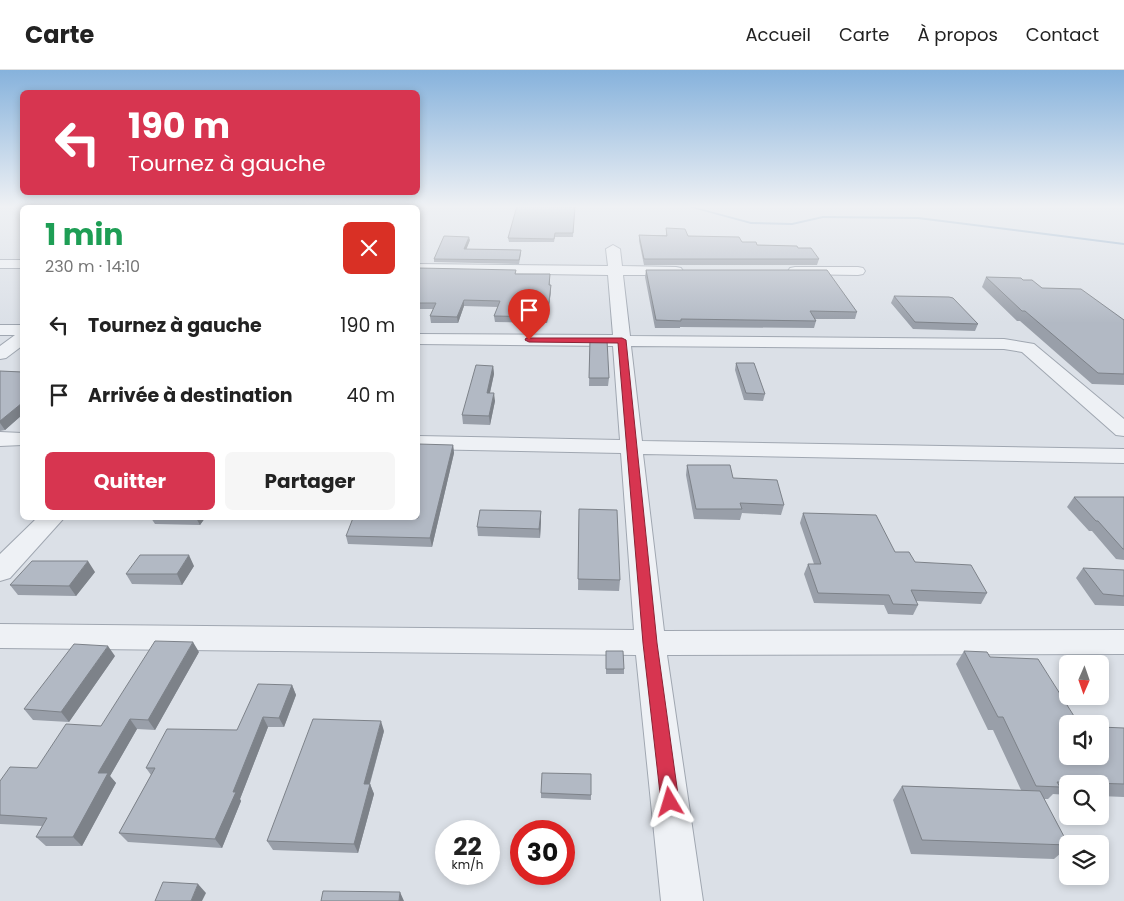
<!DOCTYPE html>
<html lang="fr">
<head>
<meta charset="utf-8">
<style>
	body { margin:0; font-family:Poppins,sans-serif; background:#f6f6f6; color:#222; height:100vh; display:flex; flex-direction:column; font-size:19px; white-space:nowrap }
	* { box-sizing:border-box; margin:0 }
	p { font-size:16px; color:#767676 }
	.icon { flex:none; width:28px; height:28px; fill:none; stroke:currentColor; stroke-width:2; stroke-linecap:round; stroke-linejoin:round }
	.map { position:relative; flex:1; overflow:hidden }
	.side { position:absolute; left:20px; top:135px; width:400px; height:315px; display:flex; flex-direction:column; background:#fff; border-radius:8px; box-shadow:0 2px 8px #0003 }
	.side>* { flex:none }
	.guide { position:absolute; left:20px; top:20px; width:400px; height:105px; border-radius:8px; box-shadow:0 2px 8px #0003; background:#d73550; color:#fff; overflow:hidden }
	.needle { width:32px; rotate:182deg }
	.buttons { position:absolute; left:1059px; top:585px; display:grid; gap:10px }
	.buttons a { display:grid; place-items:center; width:50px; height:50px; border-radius:8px; background:#fff; box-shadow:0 2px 8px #0003; font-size:25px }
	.speed { position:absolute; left:435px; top:750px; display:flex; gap:10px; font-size:25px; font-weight:700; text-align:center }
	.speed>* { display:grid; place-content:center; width:65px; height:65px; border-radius:50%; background:#fff; box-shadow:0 2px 8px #0003; line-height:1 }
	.speed small { font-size:12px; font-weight:400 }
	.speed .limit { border:8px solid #d22; background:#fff; color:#111 }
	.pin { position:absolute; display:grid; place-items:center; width:42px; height:42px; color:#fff; margin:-51px -21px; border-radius:50% 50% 50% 0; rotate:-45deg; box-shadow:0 0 5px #0007 }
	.pin .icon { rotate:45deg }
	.me { position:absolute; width:55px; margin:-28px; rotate:353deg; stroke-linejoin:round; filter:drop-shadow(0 0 4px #0008) }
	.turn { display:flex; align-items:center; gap:18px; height:105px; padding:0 25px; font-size:22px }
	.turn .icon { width:65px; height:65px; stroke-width:2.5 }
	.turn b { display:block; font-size:35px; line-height:42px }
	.round { display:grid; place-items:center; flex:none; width:52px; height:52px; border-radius:8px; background:#f6f6f6 }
	.overview { display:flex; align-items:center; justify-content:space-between; height:85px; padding:0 25px }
	h1 { font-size:30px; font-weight:700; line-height:38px; color:#1e9e55 }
	.primary-button { display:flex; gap:10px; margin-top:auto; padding:10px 25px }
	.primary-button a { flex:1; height:58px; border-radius:8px; background:#d73550; color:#fff; font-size:20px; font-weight:700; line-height:58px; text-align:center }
	.primary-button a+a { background:#f6f6f6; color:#222 }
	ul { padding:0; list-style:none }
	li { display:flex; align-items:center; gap:15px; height:70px; padding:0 25px }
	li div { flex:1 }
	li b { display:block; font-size:19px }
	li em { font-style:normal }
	header { display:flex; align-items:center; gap:30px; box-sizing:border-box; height:70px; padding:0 25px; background:#fff; border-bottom:1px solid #e0e0e0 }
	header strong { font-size:24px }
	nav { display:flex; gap:28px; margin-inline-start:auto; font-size:18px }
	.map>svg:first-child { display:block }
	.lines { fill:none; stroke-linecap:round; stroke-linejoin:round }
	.stream { fill:#93afca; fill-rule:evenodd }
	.street-casing { stroke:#a0a7b1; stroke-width:2 }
	.street { fill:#eef1f5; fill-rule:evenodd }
	.wall { fill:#999fa9 }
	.shaded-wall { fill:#7d8289 }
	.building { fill:#b2b9c4; stroke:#7d8289 }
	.route { fill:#d73550; stroke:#8c2234 }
</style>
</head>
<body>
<header>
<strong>Carte</strong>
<nav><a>Accueil</a><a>Carte</a><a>À propos</a><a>Contact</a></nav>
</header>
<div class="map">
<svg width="1124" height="831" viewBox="0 0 1124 831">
	<rect width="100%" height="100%" fill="#dbe0e7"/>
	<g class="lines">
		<path class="stream" d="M 685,136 L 691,136 L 751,152 L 792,153 L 823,146 L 918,147 L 1124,173 L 1124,175 L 918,149 L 823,148 L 792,155 L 751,154 Z"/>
		<defs>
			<path id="street" d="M 613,175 L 620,179 L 622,196 L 676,197 L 681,198 L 683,201 L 681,204 L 676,205 L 623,205 L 630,266 L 1004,269 L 1034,274 L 1124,349 L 1124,366 L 1116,365 L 1022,282 L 1004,279 L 631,276 L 642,371 L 1124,379 L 1124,393 L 643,384 L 664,561 L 1124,560 L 1124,584 L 667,585 L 703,831 L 661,831 L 636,585 L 0,578 L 0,554 L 634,560 L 621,383 L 418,379 L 418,366 L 620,370 L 613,276 L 418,274 L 418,264 L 613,265 L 608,205 L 418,202 L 418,194 L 608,196 L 606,179 Z
				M 0,190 L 22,190 L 22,198 L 0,198 Z
				M 795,197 L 858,197 L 863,198 L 865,201 L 863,204 L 858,205 L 790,204 L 788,201 L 790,198 Z
				M 0,255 L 22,255 L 22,276 L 6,288 L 0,289 L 0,276 L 15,265 L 0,265 Z
				M 0,362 L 22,363 L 22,375 L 0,376 Z
				M 37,448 L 64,448 L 10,508 L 0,511 L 0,484 Z"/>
		</defs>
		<use href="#street" class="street-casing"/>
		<use href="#street" class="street"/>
	</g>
	<path class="wall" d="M 575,137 L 573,167 L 555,167 L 554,172 L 509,172 L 508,168 Z
		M 666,158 L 688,166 L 742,172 L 757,175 L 798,178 L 819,189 L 817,195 L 644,195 L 639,171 L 639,165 L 666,165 Z
		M 470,170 L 466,179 L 521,180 L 521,184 L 519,194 L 434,192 L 434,189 Z
		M 418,198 L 516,204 L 550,210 L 550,215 L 551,215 L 551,220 L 547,253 L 495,252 L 494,246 L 498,237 L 464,236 L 458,253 L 431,253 L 430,246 L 433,239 L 418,239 Z
		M 646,200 L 857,242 L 855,249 L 815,249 L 816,251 L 814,258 L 680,257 L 680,258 L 655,258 L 645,207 Z
		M 986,207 L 1023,210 L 1042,218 L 1124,250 L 1124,315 L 1092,314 L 1020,251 L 1017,251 L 982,217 Z
		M 894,226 L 978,254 L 975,261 L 913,259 L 891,233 Z
		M 590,270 L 609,308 L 608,316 L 589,316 Z
		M 736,293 L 765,324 L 763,331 L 744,330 L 735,300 Z
		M 493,296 L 494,304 L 490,323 L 495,331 L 490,355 L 463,354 L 462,345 Z
		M 0,301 L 22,302 L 22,345 L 5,360 L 0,361 Z
		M 453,375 L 454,383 L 432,477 L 348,474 L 346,466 Z
		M 687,395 L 733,408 L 784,435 L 781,445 L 742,443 L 740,450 L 694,449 L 686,405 Z
		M 1074,427 L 1124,427 L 1124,490 L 1116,489 L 1092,461 L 1089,461 L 1067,437 Z
		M 579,439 L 620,510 L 619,521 L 578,520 Z
		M 541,441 L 541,451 L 540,468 L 478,466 L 477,457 Z
		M 803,443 L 895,482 L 915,492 L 987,523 L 981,534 L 916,531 L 918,535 L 913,545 L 888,544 L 884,535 L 814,533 L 804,504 L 808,494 L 814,494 L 800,453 Z
		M 151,448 L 205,448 L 200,455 L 155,454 Z
		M 194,496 L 182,515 L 132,514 L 126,504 Z
		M 1083,498 L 1124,500 L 1124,536 L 1095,535 L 1076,508 Z
		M 95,502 L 76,526 L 18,525 L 10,515 Z
		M 606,581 L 624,599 L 624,604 L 606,604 Z
		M 964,581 L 990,587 L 1068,686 L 1124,658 L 1124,727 L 1100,726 L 1100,714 L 1068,714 L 1068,725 L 1053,724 L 1048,729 L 1044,729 L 1068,774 L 1068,777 L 1054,789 L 911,784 L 893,730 L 902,716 L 1021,720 L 993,660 L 988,660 L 956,594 Z
		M 199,582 L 155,660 L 137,659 L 110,706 L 116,713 L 82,776 L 46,776 L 36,767 L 42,756 L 0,754 L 0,711 L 37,698 L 101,656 Z
		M 115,586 L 69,652 L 33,650 L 24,639 Z
		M 292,615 L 296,625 L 284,657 L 268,657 L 240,729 L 241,731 L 222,778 L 128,772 L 119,763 L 151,705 L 146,698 L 237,660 Z
		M 384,661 L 370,714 L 374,724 L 358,783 L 273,780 L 267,771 Z
		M 591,704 L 591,730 L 541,728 L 541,723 Z"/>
	<path class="shaded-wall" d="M 469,167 L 470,170 L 465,183 L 464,179 Z
		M 551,215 L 551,220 L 547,253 L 547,247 Z
		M 464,230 L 464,236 L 458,253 L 457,247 Z
		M 493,296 L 494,304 L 488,331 L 487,323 Z
		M 494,323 L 495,331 L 490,355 L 489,346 Z
		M 22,333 L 22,345 L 5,360 L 0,353 L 0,351 Z
		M 453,375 L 454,383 L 432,477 L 430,468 Z
		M 541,441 L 541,451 L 540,468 L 539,459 Z
		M 196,448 L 205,448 L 200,455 Z
		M 189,485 L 194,496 L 182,515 L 177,504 Z
		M 88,491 L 95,502 L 76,526 L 69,516 Z
		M 193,572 L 199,582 L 155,660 L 148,650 Z
		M 108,576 L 115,586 L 69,652 L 61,642 Z
		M 292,615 L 296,625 L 284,657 L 279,648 Z
		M 263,647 L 268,657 L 240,729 L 241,731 L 222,778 L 215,769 L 233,722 Z
		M 130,649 L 137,659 L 110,706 L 116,713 L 82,776 L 73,767 L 98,703 Z
		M 381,651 L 384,661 L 367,723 L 364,714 Z
		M 370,714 L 374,724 L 358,783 L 354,774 Z
		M 198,814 L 206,823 L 202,831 L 191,831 Z
		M 400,822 L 404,831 L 399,831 Z"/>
	<path class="building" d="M 280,136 L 309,136 L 308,138 L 279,138 Z
		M 517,136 L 575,137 L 573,163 L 555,163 L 554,169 L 508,168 Z
		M 666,158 L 685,159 L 688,166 L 739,167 L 742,172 L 756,172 L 757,175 L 797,176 L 798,178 L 811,178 L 819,189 L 644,189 L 639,165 L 667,166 Z
		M 444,166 L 469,167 L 464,179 L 521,180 L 519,190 L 434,189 Z
		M 418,198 L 516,200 L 515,204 L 550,204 L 549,215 L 551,215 L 547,247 L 494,246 L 500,231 L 464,230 L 457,247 L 430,246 L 436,233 L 418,233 Z
		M 646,200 L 827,200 L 857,242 L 810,241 L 816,251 L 681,249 L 681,251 L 656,250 Z
		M 986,207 L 1021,208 L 1023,210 L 1032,210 L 1042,218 L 1081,219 L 1124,250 L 1124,304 L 1098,303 L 1025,241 L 1022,241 Z
		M 894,226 L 949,227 L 953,228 L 978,254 L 915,252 Z
		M 590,270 L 607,270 L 609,308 L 589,308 Z
		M 736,293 L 754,293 L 765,324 L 746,323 Z
		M 476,295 L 493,296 L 487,323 L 494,323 L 489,346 L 462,345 Z
		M 0,301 L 22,302 L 22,333 L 0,351 Z
		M 418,374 L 453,375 L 430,468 L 346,466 L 353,448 L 418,448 Z
		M 687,395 L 730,395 L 733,408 L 777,410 L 784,435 L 740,433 L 742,439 L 696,439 Z
		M 1074,427 L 1124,427 L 1124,479 L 1123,479 L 1098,451 L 1096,451 Z
		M 579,439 L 617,440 L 620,510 L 578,509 Z
		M 480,440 L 541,441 L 539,459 L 477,457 Z
		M 803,443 L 876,445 L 895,482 L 909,482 L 915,492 L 971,495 L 987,523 L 911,520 L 918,535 L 893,534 L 889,525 L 818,523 L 808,494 L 821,494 Z
		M 140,485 L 189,485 L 177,504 L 126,504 Z
		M 32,491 L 88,491 L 69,516 L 10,515 Z
		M 1083,498 L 1124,500 L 1124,526 L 1103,524 Z
		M 155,571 L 193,572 L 148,650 L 130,649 L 98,703 L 108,703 L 73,767 L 36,767 L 47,748 L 0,745 L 0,711 L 10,697 L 37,698 L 66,654 L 101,656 Z
		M 74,574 L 108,576 L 61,642 L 24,639 Z
		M 606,581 L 623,581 L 624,599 L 606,599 Z
		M 964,581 L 987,582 L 990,587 L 1038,589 L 1079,654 L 1068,654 L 1068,686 L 1100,686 L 1100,657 L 1124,658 L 1124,714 L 1057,712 L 1060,717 L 1036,716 L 1003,647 L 998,647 Z
		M 258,614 L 292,615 L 279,648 L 263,647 L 233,722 L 236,722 L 215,769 L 119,763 L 155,698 L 146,698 L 167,659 L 237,660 Z
		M 313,649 L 381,651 L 364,714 L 370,714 L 354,774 L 267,771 Z
		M 542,703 L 591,704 L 591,725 L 541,723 Z
		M 902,716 L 1040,721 L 1068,774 L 1068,775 L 922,770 Z
		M 163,812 L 198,814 L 191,831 L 155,831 Z
		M 323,821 L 400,822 L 399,831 L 321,831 Z"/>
	<linearGradient id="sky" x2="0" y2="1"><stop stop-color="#86b2dc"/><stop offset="0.54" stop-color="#eff1f4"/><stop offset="1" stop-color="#eff1f4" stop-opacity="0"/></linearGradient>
	<rect width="1124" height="253" fill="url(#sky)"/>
	<path class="route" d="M 526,268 L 622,268 L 626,270 L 657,573 L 679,732 L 676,738 L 670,741 L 664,738 L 661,732 L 643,573 L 618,273 L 529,272 L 525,270 Z"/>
</svg>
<div class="buttons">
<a><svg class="needle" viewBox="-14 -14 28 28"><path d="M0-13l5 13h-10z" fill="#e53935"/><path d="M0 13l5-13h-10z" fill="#767676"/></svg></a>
<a><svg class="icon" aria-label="sound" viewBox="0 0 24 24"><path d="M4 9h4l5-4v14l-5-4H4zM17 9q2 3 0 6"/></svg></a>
<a><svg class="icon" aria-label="search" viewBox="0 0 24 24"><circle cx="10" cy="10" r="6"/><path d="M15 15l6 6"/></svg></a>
<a><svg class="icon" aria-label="layers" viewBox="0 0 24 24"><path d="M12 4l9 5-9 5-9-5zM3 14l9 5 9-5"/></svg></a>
</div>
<div class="speed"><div>22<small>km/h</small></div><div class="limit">30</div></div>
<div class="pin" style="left:529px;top:270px;background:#d93025"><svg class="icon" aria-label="arrive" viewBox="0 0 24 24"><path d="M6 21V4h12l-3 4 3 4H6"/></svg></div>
<svg class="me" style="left:670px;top:732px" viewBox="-20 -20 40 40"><path d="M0-17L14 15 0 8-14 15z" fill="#d73550" stroke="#fff" stroke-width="4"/></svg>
<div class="guide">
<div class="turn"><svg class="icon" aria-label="left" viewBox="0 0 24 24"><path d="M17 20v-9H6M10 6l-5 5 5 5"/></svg><div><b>190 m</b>Tournez à gauche</div></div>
</div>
<section class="side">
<div class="overview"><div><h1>1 min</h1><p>230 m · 14:10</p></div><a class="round" style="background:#d93025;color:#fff"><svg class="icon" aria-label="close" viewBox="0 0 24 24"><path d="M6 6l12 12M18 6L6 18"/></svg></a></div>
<ul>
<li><svg class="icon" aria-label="left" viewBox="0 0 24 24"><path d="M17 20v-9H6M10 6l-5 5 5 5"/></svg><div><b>Tournez à gauche</b></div><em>190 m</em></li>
<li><svg class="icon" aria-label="arrive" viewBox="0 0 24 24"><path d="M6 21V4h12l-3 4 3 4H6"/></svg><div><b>Arrivée à destination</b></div><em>40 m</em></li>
</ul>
<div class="primary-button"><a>Quitter</a><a>Partager</a></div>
</section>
</div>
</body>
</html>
